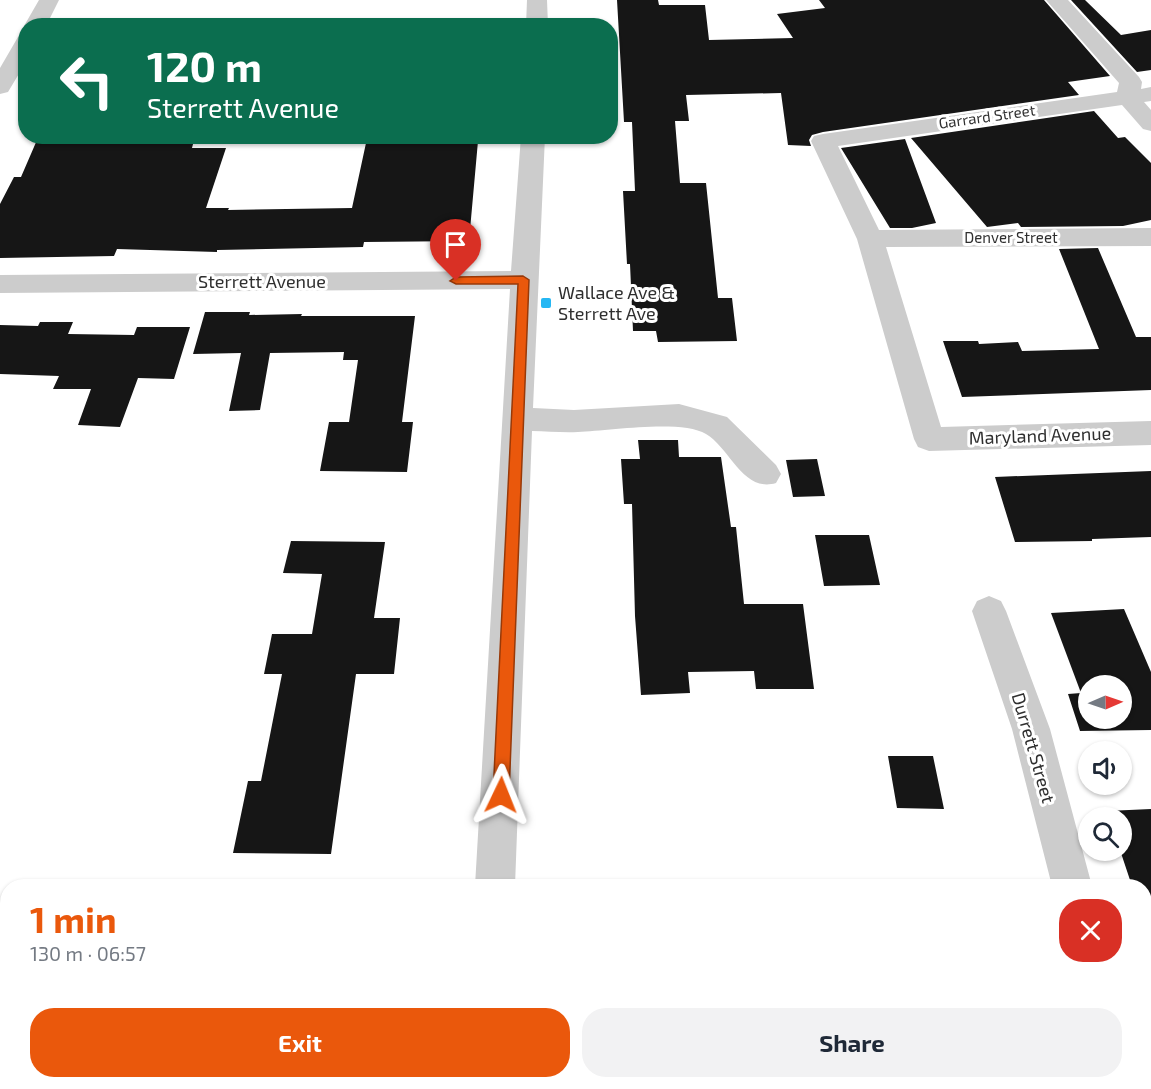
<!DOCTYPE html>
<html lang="en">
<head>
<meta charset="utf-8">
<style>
	body { margin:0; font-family:"Exo 2",sans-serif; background:#f2f2f3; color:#1f2937; height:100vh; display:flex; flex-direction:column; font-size:22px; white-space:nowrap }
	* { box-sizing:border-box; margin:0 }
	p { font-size:20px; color:#747a83 }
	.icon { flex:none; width:33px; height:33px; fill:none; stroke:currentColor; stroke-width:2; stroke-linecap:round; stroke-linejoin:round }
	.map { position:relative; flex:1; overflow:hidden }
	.panel { position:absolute; left:0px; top:879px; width:1152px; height:210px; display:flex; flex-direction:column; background:#fff; border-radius:24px 24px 0 0; box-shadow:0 2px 4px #0004 }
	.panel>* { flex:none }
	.hud { position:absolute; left:18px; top:18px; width:600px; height:126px; border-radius:24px; box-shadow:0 2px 4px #0004; background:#0b6e4f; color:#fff; overflow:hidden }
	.needle { width:39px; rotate:88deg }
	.buttons { position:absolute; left:1078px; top:675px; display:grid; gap:12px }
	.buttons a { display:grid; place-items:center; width:54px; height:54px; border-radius:50%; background:#fff; box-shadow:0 2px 4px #0004; font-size:30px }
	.pin { position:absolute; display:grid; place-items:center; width:51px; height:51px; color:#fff; margin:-62px -26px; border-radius:50% 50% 50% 0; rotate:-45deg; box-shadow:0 0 6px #0007 }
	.pin .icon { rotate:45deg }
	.me { position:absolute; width:66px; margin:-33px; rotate:2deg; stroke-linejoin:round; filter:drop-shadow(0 0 4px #0008) }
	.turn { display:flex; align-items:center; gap:21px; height:126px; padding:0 30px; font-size:27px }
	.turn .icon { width:78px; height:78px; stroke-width:2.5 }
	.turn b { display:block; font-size:42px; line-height:51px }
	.round { display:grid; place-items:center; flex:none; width:63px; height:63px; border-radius:24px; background:#f2f2f3 }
	.overview { display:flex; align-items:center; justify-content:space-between; height:102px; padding:0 30px }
	h1 { font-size:36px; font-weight:700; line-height:45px; color:#ea580c }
	.cta { display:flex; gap:12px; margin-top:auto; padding:12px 30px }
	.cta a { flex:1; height:69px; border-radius:24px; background:#ea580c; color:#fff; font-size:24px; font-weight:700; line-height:69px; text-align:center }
	.cta a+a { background:#f2f2f3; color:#1f2937 }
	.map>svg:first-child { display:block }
	.building { fill:#161616; fill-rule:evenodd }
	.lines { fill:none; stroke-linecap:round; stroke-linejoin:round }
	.minor { fill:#ccc; fill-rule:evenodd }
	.route { fill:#ea580c; stroke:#983908; stroke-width:1.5 }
	.poi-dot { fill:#25b7f3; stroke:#fff; stroke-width:2 }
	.labels { text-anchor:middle; stroke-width:6; stroke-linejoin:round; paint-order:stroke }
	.far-street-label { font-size:15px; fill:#2f2f2f; stroke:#fff }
	.street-label { font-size:18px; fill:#2f2f2f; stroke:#fff }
	.poi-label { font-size:18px; fill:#2f2f2f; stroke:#fff; text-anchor:start }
</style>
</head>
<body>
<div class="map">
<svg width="1151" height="1089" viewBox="0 0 1151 1089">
	<rect width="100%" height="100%" fill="#fff"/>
	<path class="building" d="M 617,0 L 658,0 L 659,5 L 705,5 L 709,40 L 793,38 L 777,14 L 825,8 L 819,0 L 1044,0 L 1110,76 L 1068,82 L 1079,95 L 823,132 L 812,135 L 809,140 L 811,146 L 788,145 L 781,93 L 686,95 L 689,121 L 675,121 L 680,183 L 706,183 L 718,298 L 732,298 L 737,341 L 658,342 L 656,331 L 633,331 L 630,264 L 627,264 L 623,191 L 635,191 L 632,122 L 624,122 Z
		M 1071,0 L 1085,0 L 1121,35 L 1151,30 L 1151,70 L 1137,72 Z
		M 1094,111 L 1118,138 L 1125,137 L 1151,163 L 1151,220 L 1123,226 L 1021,227 L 1018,223 L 987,227 L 911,138 Z
		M 155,136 L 195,136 L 192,148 L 226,148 L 206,208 L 229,208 L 228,210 L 352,208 L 366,143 L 432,144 L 433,141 L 478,141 L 469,241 L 364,242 L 363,247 L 217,250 L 217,252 L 117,249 L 114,256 L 0,258 L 0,204 L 14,177 L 21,177 L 37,140 Z
		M 905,139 L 936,223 L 912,228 L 890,228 L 841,148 Z
		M 1098,248 L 1136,337 L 1151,337 L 1151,390 L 962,397 L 943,341 L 978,341 L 979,344 L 1018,342 L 1022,351 L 1099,349 L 1059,249 Z
		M 205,312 L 250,312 L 249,315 L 302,314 L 301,316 L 415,316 L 402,422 L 413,422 L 407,472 L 320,471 L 329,422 L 349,422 L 358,360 L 343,360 L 344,352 L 270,353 L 260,410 L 229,411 L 241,353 L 193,354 Z
		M 40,322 L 73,322 L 68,334 L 134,335 L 137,327 L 190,327 L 174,379 L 138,378 L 120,427 L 78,425 L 91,389 L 53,389 L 59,376 L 0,374 L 0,325 L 38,326 Z
		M 638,440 L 678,440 L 679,457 L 721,457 L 731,527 L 736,527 L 744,604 L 803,604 L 814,689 L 756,689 L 754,671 L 688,672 L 690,693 L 641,695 L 635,616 L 632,504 L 624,504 L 621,459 L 640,459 Z
		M 817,459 L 825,496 L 793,497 L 786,460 Z
		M 1151,471 L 1151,537 L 1092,539 L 1092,541 L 1015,542 L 995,477 Z
		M 815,535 L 869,535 L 880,585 L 824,586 Z
		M 291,541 L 385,542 L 374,618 L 400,618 L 394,674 L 356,674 L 331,854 L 233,853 L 248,781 L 261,781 L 282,674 L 264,674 L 272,634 L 312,634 L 322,574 L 283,573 Z
		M 1124,609 L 1151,672 L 1151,730 L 1080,731 L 1068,694 L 1081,693 L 1051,613 ZM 1089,686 L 1122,686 L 1122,718 L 1089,718 Z
		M 888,756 L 933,756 L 944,809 L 897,808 Z
		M 1151,809 L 1151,925 L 1146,926 L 1144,886 L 1132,886 L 1120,850 L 1122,818 L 1109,818 L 1107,811 Z"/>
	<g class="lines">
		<path class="minor" d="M 39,0 L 59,0 L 46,26 L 26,26 L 26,28 L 24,26 Z
			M 527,0 L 547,0 L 548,26 L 526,26 Z
			M 1046,0 L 1068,0 L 1139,77 L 1142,82 L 1141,89 L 1151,87 L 1151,101 L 1144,102 L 1151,110 L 1151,131 L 1143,129 L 1122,105 L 838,146 L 879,230 L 1151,228 L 1151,246 L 886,247 L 941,427 L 1151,421 L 1151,445 L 929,451 L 918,447 L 914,439 L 857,239 L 811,141 L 814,136 L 823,134 L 1117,92 L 1119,83 Z
			M 26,36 L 26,62 L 8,92 L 0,94 L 0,68 L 18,37 Z
			M 521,136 L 545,136 L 533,408 L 574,410 L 679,404 L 727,417 L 776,465 L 781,474 L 776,483 C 743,493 730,448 706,434 C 681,419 608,431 578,432 C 563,433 547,431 532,431 L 515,886 L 475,886 L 510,289 L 0,293 L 0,275 L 511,271 Z
			M 989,596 L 1001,601 L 1006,611 L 1050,729 L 1092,886 L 1052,886 L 1012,729 L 972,611 L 977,601 Z
			M 1144,969 L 1151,969 L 1151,1011 L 1144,1012 Z
			M 447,1082 L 533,1082 L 531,1089 L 443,1089 Z
			M 1081,1082 L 1125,1082 L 1128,1089 L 1082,1089 Z"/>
	</g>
	<path class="route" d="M 523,276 L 529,280 L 509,795 L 507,800 L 501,802 L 496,800 L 493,795 L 518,284 L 456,284 L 450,281 L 456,277 Z"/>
	<rect class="poi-dot" x="540" y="297" width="12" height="12" rx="3"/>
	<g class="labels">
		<g class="far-street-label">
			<text transform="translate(987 117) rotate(-8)" y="5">Garrard Street</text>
			<text x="1011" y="243">Denver Street</text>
		</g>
		<g class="street-label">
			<text x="262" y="288">Sterrett Avenue</text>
			<text transform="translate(1040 436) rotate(-2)" y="6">Maryland Avenue</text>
			<text transform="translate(1033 748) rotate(74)" y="6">Durrett Street</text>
		</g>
		<g class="poi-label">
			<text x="558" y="299">Wallace Ave &amp;<tspan x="558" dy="21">Sterrett Ave</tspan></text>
		</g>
	</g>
</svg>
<div class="buttons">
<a><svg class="needle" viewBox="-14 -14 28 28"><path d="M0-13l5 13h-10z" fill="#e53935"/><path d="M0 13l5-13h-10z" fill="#747a83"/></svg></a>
<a><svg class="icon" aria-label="sound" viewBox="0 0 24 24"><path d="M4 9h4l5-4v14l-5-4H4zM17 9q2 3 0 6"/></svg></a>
<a><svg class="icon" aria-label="search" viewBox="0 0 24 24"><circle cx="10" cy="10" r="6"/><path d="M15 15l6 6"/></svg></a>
</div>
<div class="pin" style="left:456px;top:281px;background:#d93025"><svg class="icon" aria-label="arrive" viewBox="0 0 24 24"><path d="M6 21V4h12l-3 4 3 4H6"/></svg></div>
<svg class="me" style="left:501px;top:795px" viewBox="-20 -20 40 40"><path d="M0-17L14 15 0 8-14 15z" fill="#ea580c" stroke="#fff" stroke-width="4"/></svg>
<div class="hud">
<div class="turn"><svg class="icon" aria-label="left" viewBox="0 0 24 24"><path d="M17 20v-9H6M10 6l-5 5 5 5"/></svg><div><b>120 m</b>Sterrett Avenue</div></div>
</div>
<section class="panel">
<div class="overview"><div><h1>1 min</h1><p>130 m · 06:57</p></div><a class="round" style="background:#d93025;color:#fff"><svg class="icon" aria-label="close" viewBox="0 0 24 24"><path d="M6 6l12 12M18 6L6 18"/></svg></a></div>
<div class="cta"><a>Exit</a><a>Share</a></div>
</section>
</div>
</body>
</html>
